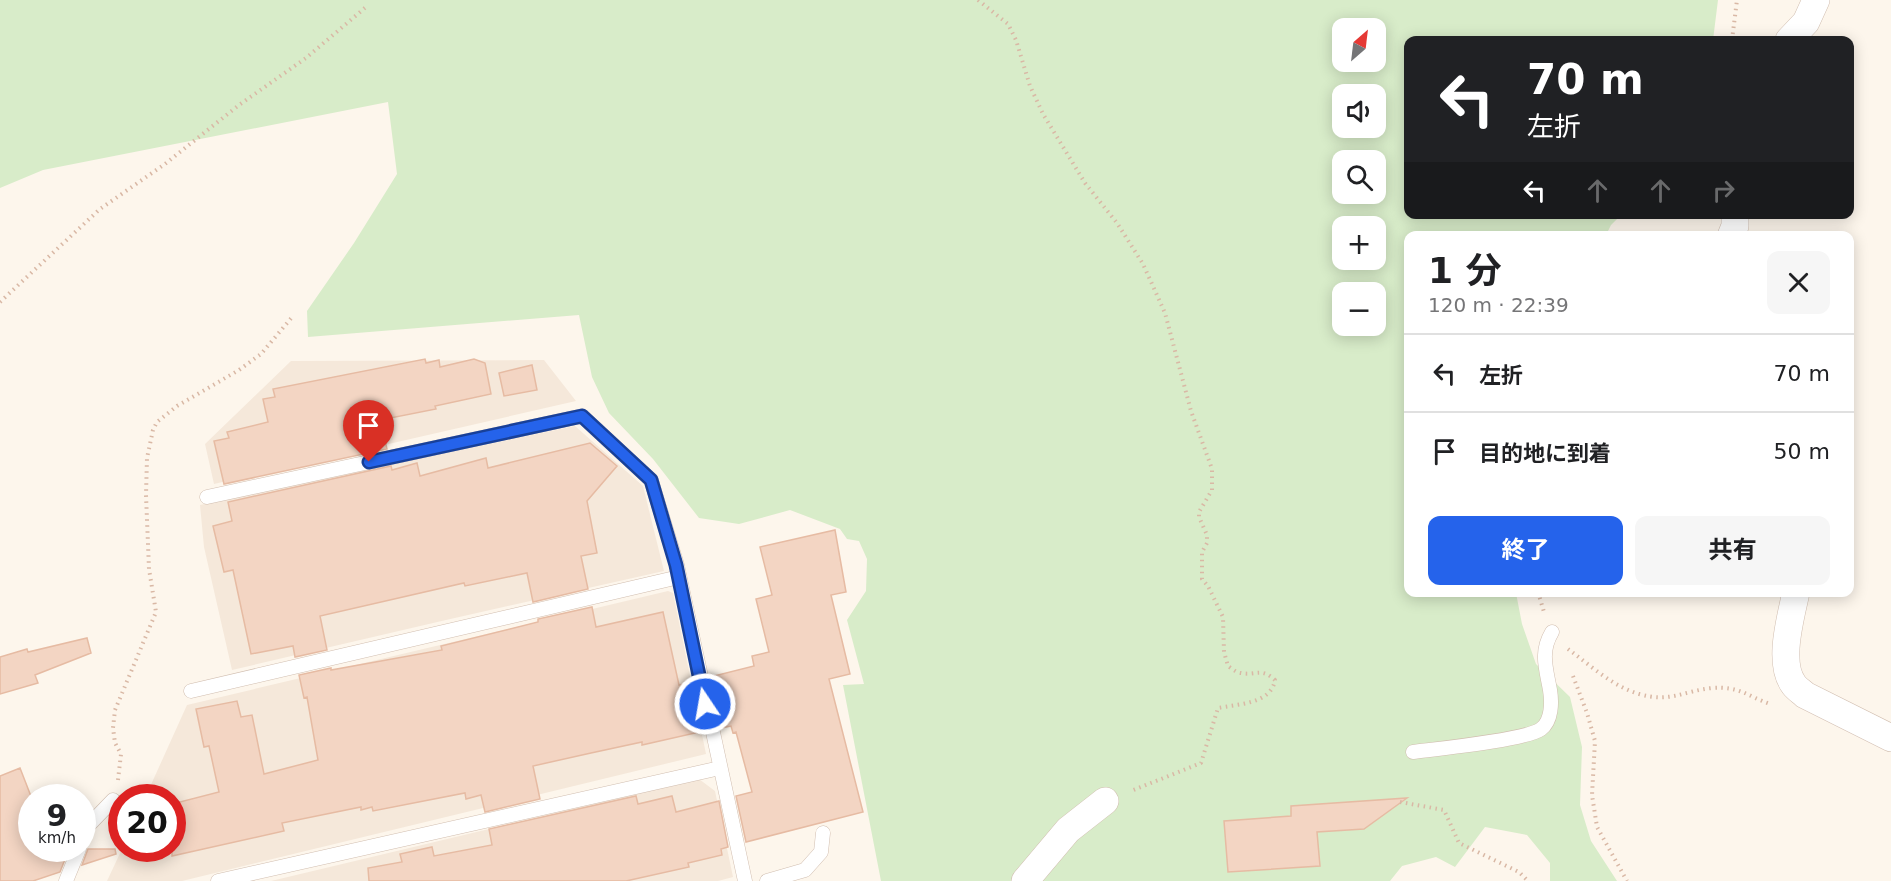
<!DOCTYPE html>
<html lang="ja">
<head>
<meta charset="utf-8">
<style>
	body { margin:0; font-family:"DejaVu Sans","Noto Sans JP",sans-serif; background:#f6f6f6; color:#202124; height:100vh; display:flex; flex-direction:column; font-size:22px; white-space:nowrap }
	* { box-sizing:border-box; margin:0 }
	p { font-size:20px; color:#757577 }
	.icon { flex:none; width:33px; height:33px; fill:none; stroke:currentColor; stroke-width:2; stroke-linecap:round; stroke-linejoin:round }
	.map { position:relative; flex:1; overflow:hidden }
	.drawer { position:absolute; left:1404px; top:231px; width:450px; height:366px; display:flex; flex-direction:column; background:#fff; border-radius:12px; box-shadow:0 3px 15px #0003 }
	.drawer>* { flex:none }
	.hud { position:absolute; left:1404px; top:36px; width:450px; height:183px; border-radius:12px; box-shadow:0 3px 15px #0003; background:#202124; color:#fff; overflow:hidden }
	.needle { width:39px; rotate:28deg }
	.tools { position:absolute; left:1332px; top:18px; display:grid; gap:12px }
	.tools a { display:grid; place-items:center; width:54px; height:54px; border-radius:12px; background:#fff; box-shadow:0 3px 15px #0003; font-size:30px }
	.speed { position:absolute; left:18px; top:784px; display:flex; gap:12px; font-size:30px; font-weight:700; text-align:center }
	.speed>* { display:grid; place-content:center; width:78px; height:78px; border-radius:50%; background:#fff; box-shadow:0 3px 15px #0003; line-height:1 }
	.speed small { font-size:15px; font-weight:400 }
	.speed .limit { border:9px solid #d22; background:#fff; color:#111 }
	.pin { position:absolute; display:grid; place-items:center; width:51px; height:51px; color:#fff; margin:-62px -26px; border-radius:50% 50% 50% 0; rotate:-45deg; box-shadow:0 0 6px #0007 }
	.pin .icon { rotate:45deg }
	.me { position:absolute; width:66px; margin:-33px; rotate:348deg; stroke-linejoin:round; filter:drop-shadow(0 0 4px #0008) }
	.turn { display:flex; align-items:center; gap:21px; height:126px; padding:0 24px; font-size:27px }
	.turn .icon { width:78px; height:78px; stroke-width:2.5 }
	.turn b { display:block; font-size:42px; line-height:51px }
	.lanes { display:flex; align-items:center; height:57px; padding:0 24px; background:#0003; justify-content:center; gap:30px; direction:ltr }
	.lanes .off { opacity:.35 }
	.round { display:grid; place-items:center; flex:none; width:63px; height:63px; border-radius:12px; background:#f6f6f6 }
	.overview { display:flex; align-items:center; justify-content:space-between; height:102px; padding:0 24px }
	h1 { font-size:36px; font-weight:700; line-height:45px }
	.button { display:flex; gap:12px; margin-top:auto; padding:12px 24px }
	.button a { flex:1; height:69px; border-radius:12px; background:#2563eb; color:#fff; font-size:24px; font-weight:700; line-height:69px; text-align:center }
	.button a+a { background:#f6f6f6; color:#202124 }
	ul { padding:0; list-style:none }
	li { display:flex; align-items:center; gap:18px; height:78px; padding:0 24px; border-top:2px solid #e0e0e0 }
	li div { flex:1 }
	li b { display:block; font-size:22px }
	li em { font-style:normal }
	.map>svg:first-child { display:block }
	.residential { fill:#f5e8da }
	.green { fill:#d8ecc9; fill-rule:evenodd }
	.building { fill:#f3d5c3; stroke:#e6bba3; stroke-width:1.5 }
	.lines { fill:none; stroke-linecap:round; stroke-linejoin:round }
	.lane-casing { stroke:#d1beb0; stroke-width:15 }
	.street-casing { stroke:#d1beb0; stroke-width:28 }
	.path { stroke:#d9b8a5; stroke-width:4; stroke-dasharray:1.5 4.5; stroke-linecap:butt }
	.lane { stroke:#fff; stroke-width:14 }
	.street { stroke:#fff; stroke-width:27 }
	.route-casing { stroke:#184099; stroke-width:15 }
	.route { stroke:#2563eb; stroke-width:10 }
</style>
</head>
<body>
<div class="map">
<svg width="1891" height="881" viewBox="0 0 1891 881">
	<rect width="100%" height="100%" fill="#fdf6ec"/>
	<path class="residential" d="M 544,360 L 576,401 L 214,484 L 205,444 L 291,361 Z
		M 575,426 L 643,486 L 664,571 L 446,620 L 232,670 L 204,547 L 200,505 Z
		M 668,591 L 673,593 L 706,754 L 182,881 L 107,881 L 122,849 L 172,849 L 172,798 L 145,798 L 187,705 Z
		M 699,779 L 715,791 L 733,877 L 718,881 L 271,881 Z"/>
	<path class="green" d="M 0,0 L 1718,0 L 1713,40 L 1408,40 L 1408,214 L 1621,215 L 1611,225 L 1606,235 L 1408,236 L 1408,592 L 1516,593 L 1522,624 L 1536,664 L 1570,697 L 1582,747 L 1580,805 L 1591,841 L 1617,881 L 1550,881 L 1550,863 L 1527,835 L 1485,827 L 1455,867 L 1436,857 L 1402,866 L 1390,881 L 881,881 L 843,685 L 864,684 L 847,620 L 866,591 L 867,559 L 859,541 L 847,539 L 840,529 L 790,510 L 739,524 L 699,518 L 653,459 L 609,413 L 592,377 L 579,315 L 308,337 L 307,311 L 354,243 L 397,174 L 388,102 L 43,170 L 0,188 ZM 1342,28 L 1376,28 L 1376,62 L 1342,62 ZM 1342,94 L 1376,94 L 1376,128 L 1342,128 ZM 1342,160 L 1376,160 L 1376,194 L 1342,194 ZM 1342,226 L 1376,226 L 1376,260 L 1342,260 ZM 1342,292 L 1376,292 L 1376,326 L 1342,326 Z"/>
	<path class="building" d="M 425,359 L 426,363 L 439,360 L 440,367 L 474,359 L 485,363 L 491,394 L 435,406 L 436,409 L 380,420 L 387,449 L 224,484 L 214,441 L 229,438 L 227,432 L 268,422 L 263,399 L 275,397 L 273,389 Z
		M 532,365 L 537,390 L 504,396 L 499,373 Z
		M 590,443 L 617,466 L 587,501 L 597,553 L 581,556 L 588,589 L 533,602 L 527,573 L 465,586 L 464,583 L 320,616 L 327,650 L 295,657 L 293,646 L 251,654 L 233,570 L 224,572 L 213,526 L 232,521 L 228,502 L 391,466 L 392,470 L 417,463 L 420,476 L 486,458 L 488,468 Z
		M 835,530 L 846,592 L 831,595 L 850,674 L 829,679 L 863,812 L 746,842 L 736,796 L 752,792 L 736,732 L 733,733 L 731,726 L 721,728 L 710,677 L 754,666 L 752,656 L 769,652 L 756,599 L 772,595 L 760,547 Z
		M 592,607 L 596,627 L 663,612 L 679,685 L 693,682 L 704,731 L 642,745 L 642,742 L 591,753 L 533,766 L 540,799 L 485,812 L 481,795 L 466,799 L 465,793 L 373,811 L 372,807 L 361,810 L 361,807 L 282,823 L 284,831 L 172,856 L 172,804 L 219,792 L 209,746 L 204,747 L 196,709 L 237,701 L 241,717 L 252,715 L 264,774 L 318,760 L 307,697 L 304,698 L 299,675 L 331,668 L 331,670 L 442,650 L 441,646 L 538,622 L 538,619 Z
		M 87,638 L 91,653 L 35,675 L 38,683 L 0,694 L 0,657 L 27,649 L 28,652 Z
		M 20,768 L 32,799 L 32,849 L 69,849 L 60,872 L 33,881 L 0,881 L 0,776 Z
		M 636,796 L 638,804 L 672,796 L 676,812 L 719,801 L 728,847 L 721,849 L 722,855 L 688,863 L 689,867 L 626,881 L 369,881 L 368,868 L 402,862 L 400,854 L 432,847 L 434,856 L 492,845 L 489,829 Z
		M 1407,798 L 1364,829 L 1317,832 L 1320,866 L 1228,872 L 1224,821 L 1291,816 L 1291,806 Z
		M 88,849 L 115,849 L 116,854 L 82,865 Z"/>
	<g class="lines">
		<defs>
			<path id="lane" d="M 207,497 L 582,416 L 651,480 L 677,565 L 745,881
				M 191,691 L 679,577
				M 1413,752 C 1436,749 1526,740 1541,729 C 1552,721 1552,702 1550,690 C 1546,668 1540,652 1552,632
				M 82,839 L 86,828 L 113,800
				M 66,881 L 79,849
				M 218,881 L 720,768
				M 767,881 L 805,870 L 821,852 L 823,833"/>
			<path id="street" d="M 1789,40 L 1806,22 L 1816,0
				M 1731,236 L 1735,226 L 1735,214
				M 1796,592 C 1791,617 1777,663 1794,685 C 1797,689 1802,692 1805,695 L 1891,738
				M 1025,881 L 1068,830 L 1105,801"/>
		</defs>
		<use href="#lane" class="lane-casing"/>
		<use href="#street" class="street-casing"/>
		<path class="path" d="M 978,0 L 1008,24 L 1016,40 L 1030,86 L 1043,114 L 1085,183 L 1117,223 L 1143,264 L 1165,313 L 1191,411 L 1212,469 L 1212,490 L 1199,512 L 1199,517 L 1207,535 L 1207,543 L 1202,552 L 1202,579 L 1208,586 L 1223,617 L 1224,652 L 1228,666 C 1231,668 1237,673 1241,673 C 1256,676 1261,667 1275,680 C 1271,704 1238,704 1218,708 L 1201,763 L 1131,791
			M 1732,40 L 1737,0
			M 0,302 L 100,209 L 165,164 L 239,105 L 306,58 L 366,7
			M 1538,592 L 1544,612
			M 1568,649 C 1590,665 1612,686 1639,694 C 1670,703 1683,691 1712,688 C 1740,686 1747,696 1770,704
			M 1573,676 L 1587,713 L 1595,741 L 1592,795 L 1597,827 L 1627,881
			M 118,780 L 121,754 L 115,743 L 113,728 L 115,710 L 156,612 L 149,569 L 146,495 L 147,458 L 153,430 L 157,422 L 177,406 L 239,370 L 261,354 L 293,316
			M 1400,802 L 1444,810 L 1459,843 L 1519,872 L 1528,881"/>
		<use href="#lane" class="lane"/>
		<use href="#street" class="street"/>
	</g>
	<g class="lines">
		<defs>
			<path id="route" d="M 369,462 L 582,416 L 651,480 L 676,565 L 705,704"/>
		</defs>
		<use href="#route" class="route-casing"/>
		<use href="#route" class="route"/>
	</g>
</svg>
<div class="tools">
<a><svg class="needle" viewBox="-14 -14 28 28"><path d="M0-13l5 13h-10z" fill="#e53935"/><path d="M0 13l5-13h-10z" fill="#757577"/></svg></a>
<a><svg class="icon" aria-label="sound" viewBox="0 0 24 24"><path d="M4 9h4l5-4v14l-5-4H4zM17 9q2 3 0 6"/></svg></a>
<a><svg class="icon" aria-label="search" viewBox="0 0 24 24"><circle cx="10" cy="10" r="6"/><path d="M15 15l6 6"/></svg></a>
<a>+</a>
<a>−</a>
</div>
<div class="speed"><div>9<small>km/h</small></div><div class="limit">20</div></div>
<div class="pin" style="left:369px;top:462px;background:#d93025"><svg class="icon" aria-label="arrive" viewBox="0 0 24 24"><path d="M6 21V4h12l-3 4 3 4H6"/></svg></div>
<svg class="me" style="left:705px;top:704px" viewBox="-20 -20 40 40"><circle r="17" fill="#2563eb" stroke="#fff" stroke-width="3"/><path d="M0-11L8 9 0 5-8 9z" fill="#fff"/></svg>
<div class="hud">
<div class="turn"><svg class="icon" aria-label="left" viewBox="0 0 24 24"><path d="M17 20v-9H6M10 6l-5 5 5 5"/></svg><div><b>70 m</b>左折</div></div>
<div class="lanes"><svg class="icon" aria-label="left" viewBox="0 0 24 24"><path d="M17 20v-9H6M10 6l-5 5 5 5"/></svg><svg class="icon off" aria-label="ahead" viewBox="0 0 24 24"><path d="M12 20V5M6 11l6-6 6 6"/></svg><svg class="icon off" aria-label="ahead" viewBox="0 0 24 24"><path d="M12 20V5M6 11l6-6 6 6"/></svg><svg class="icon off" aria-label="right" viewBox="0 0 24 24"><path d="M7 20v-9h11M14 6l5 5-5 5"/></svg></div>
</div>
<section class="drawer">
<div class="overview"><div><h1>1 分</h1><p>120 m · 22:39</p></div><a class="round"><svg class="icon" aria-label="close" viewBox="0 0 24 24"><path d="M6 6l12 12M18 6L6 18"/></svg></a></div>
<ul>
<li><svg class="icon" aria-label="left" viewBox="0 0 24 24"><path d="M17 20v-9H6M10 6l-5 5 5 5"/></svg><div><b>左折</b></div><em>70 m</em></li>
<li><svg class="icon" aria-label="arrive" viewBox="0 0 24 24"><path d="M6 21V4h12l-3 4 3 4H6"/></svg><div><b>目的地に到着</b></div><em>50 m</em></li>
</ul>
<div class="button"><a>終了</a><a>共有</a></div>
</section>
</div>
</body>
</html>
